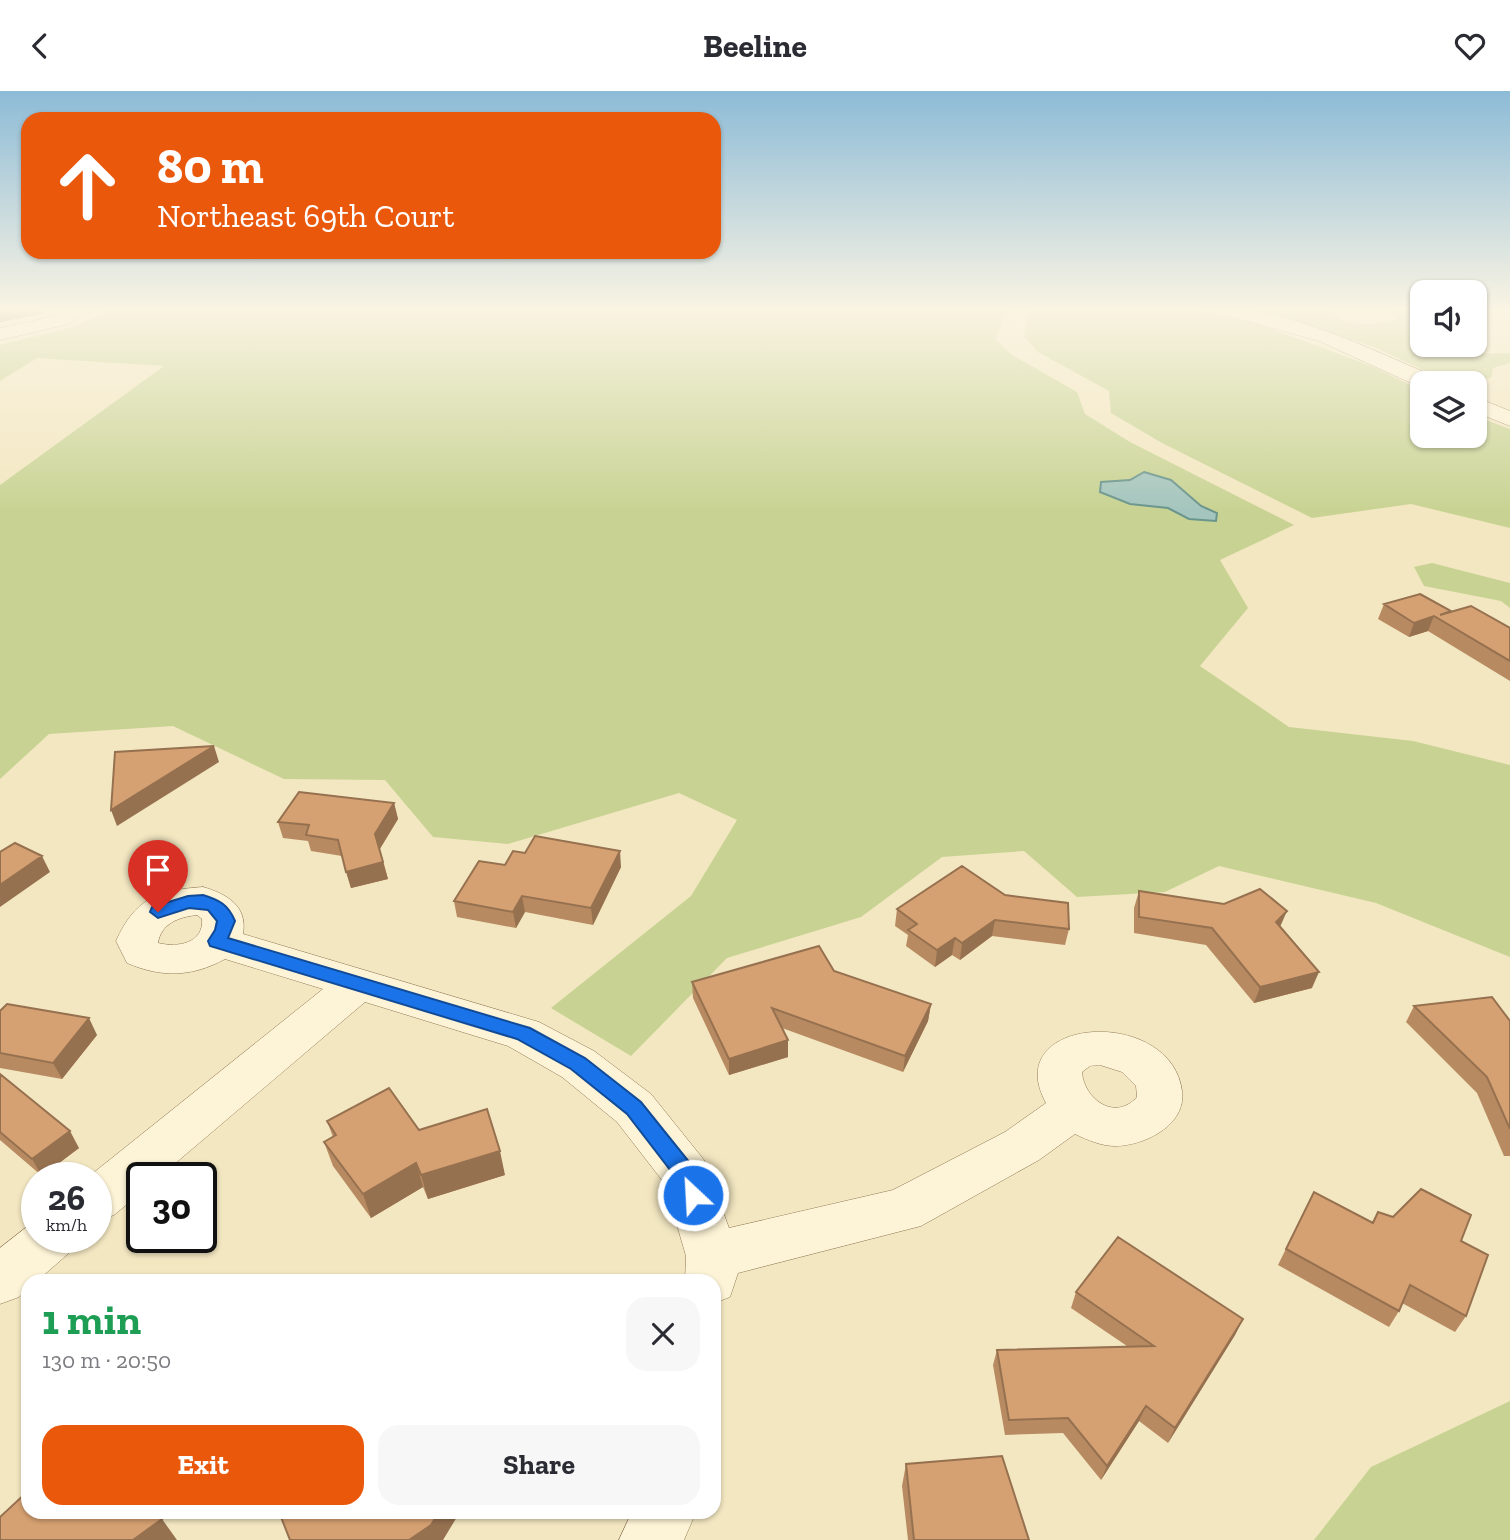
<!DOCTYPE html>
<html lang="en">
<head>
<meta charset="utf-8">
<style>
	body { margin:0; font-family:"Zilla Slab",serif; background:#f7f7f7; color:#2b2b33; height:100vh; display:flex; flex-direction:column; font-size:26px; white-space:nowrap }
	* { box-sizing:border-box; margin:0 }
	p { font-size:23px; color:#7c7c81 }
	.icon { flex:none; width:38px; height:38px; fill:none; stroke:currentColor; stroke-width:2; stroke-linecap:round; stroke-linejoin:round }
	.map { position:relative; flex:1; overflow:hidden }
	.side { position:absolute; left:21px; top:1183px; width:700px; height:245px; display:flex; flex-direction:column; background:#fff; border-radius:21px; box-shadow:0 2px 5px #0004 }
	.side>* { flex:none }
	.top-card { position:absolute; left:21px; top:21px; width:700px; height:147px; border-radius:21px; box-shadow:0 2px 5px #0004; background:#ea580c; color:#fff; overflow:hidden }
	.tools { position:absolute; left:1410px; top:189px; display:grid; gap:14px }
	.tools a { display:grid; place-items:center; width:77px; height:77px; border-radius:14px; background:#fff; box-shadow:0 2px 5px #0004; font-size:35px }
	.speed { position:absolute; left:21px; top:1071px; display:flex; gap:14px; font-size:35px; font-weight:700; text-align:center }
	.speed>* { display:grid; place-content:center; width:91px; height:91px; border-radius:50%; background:#fff; box-shadow:0 2px 5px #0004; line-height:1 }
	.speed small { font-size:18px; font-weight:400 }
	.speed .limit { border:4px solid #111; border-radius:10px; background:#fff; color:#111 }
	.pin { position:absolute; display:grid; place-items:center; width:60px; height:60px; color:#fff; margin:-72px -30px; border-radius:50% 50% 50% 0; rotate:-45deg; box-shadow:0 0 7px #0007 }
	.pin .icon { rotate:45deg }
	.me { position:absolute; width:77px; margin:-38px; rotate:335deg; stroke-linejoin:round; filter:drop-shadow(0 0 5px #0008) }
	.turn { display:flex; align-items:center; gap:24px; height:147px; padding:0 21px; font-size:32px }
	.turn .icon { width:91px; height:91px; stroke-width:2.5 }
	.turn b { display:block; font-size:49px; line-height:60px }
	.round { display:grid; place-items:center; flex:none; width:74px; height:74px; border-radius:21px; background:#f7f7f7 }
	.headline { display:flex; align-items:center; justify-content:space-between; height:119px; padding:0 21px }
	h1 { font-size:42px; font-weight:700; line-height:52px; color:#1e9e55 }
	.cta { display:flex; gap:14px; margin-top:auto; padding:14px 21px }
	.cta a { flex:1; height:80px; border-radius:21px; background:#ea580c; color:#fff; font-size:28px; font-weight:700; line-height:80px; text-align:center }
	.cta a+a { background:#f7f7f7; color:#2b2b33 }
	header { display:flex; justify-content:space-between; align-items:center; height:91px; padding:0 21px; background:#fff; font-size:32px; font-weight:700 }
	.map>svg:first-child { display:block }
	.green { fill:#c8d393 }
	.water { fill:#a4c5bd; stroke:#6a958d; stroke-width:2 }
	.lines { fill:none; stroke-linecap:round; stroke-linejoin:round }
	.minor-casing { stroke:#907856; stroke-width:1 }
	.minor { fill:#fdf3d6; fill-rule:evenodd }
	.wall { fill:#b88a62 }
	.shaded-wall { fill:#967150 }
	.building { fill:#d6a172; stroke:#967150; stroke-width:2 }
	.route { fill:#1a73e8; stroke:#114b97; stroke-width:2 }
</style>
</head>
<body>
<header><svg class="icon" aria-label="back" viewBox="0 0 24 24"><path d="M15 5l-7 7 7 7"/></svg>Beeline<svg class="icon" aria-label="heart" viewBox="0 0 24 24"><path d="M12 20l-8-8c-3-5 5-10 8-4 3-6 11-1 8 4z"/></svg></header>
<div class="map">
<svg width="1510" height="1449" viewBox="0 0 1510 1449">
	<rect width="100%" height="100%" fill="#f3e7c1"/>
	<path class="green" d="M 115,216 L 1006,216 L 996,249 L 1012,264 L 1077,301 L 1085,323 L 1130,351 L 1294,434 L 1220,469 L 1248,517 L 1200,575 L 1289,636 L 1413,650 L 1510,674 L 1510,866 L 1376,812 L 1219,775 L 1165,801 L 1077,806 L 1024,760 L 942,766 L 861,826 L 727,867 L 631,965 L 551,917 L 691,805 L 737,729 L 679,702 L 508,753 L 433,746 L 385,689 L 284,688 L 173,635 L 49,643 L 0,688 L 0,394 L 164,275 L 37,267 L 0,290 L 0,254 L 73,236 Z
		M 1029,216 L 1182,216 L 1250,230 L 1371,275 L 1423,300 L 1423,345 L 1475,345 L 1475,325 L 1510,338 L 1510,437 L 1411,413 L 1312,427 L 1162,352 L 1111,322 L 1109,300 L 1038,261 L 1024,246 Z
		M 1262,216 L 1328,216 C 1340,239 1377,234 1398,228 L 1385,216 L 1423,216 L 1423,246 L 1416,250 C 1445,263 1478,263 1510,262 L 1510,272 L 1493,277 L 1491,287 L 1447,290 L 1374,256 L 1258,218 Z
		M 1432,472 L 1510,492 L 1510,517 L 1501,510 L 1424,495 L 1414,476 Z
		M 1510,1310 L 1510,1449 L 1314,1449 L 1371,1376 Z"/>
	<path class="water" d="M 1144,381 L 1171,389 L 1201,415 L 1217,422 L 1216,430 L 1189,428 L 1168,417 L 1130,413 L 1100,401 L 1101,391 L 1130,389 Z"/>
	<g class="lines">
		<defs>
			<path id="minor" d="M 68,216 L 90,216 L 69,233 L 0,249 L 0,237 L 55,225 Z
				M 1208,216 C 1286,215 1367,257 1438,287 L 1441,292 L 1423,292 L 1422,297 L 1319,250 L 1211,220 Z
				M 1475,306 L 1510,320 L 1510,335 L 1475,321 Z
				M 203,796 C 227,803 248,815 243,843 L 539,931 L 594,960 L 651,1003 L 704,1069 L 729,1137 L 893,1099 L 1005,1041 L 1046,1012 C 998,925 1171,914 1182,1000 C 1187,1034 1144,1055 1115,1055 C 1102,1055 1087,1049 1075,1043 L 1039,1069 L 921,1135 L 738,1182 L 730,1206 L 714,1212 L 714,1190 L 685,1190 L 686,1165 L 665,1093 L 617,1031 L 562,986 L 508,955 L 365,911 L 158,1087 L 142,1087 L 142,1101 L 114,1124 L 96,1131 L 96,1087 L 87,1087 L 323,898 L 225,868 C 192,886 162,887 127,872 L 116,850 C 135,808 157,799 203,796 ZM 197,824 L 202,828 C 204,852 178,857 158,852 C 161,833 178,826 197,824 ZM 1100,974 L 1122,981 L 1136,995 L 1137,1006 C 1115,1031 1084,1008 1082,981 L 1090,975 Z
				M 37,1128 L 37,1146 L 77,1146 L 69,1162 L 37,1190 L 28,1190 L 28,1198 L 19,1206 L 0,1213 L 0,1157 Z
				M 632,1421 L 696,1421 L 684,1449 L 619,1449 Z"/>
		</defs>
		<use href="#minor" class="minor-casing"/>
		<use href="#minor" class="minor"/>
	</g>
	<path class="wall" d="M 1384,513 L 1510,537 L 1510,590 L 1428,540 L 1409,546 L 1378,528 Z
		M 394,712 L 398,728 L 380,758 L 388,788 L 351,797 L 342,765 L 311,760 L 308,750 L 283,747 L 278,731 Z
		M 505,774 L 621,776 L 593,834 L 525,821 L 516,837 L 457,826 L 454,810 Z
		M 1139,800 L 1280,836 L 1312,897 L 1254,912 L 1206,854 L 1134,842 L 1134,817 Z
		M 1005,804 L 1069,838 L 1065,854 L 992,845 L 960,869 L 952,864 L 935,876 L 906,855 L 908,844 L 895,835 L 897,818 Z
		M 834,880 L 931,913 L 928,930 L 903,981 L 782,937 L 788,949 L 788,966 L 729,984 L 693,907 L 692,891 Z
		M 1414,915 L 1510,930 L 1510,1065 L 1504,1065 L 1477,1002 L 1406,931 Z
		M 0,920 L 97,944 L 62,988 L 0,977 Z
		M 0,983 L 79,1057 L 42,1085 L 0,1049 Z
		M 327,1030 L 419,1039 L 505,1084 L 428,1108 L 423,1096 L 371,1127 L 333,1075 L 324,1051 L 333,1046 Z
		M 1314,1101 L 1372,1131 L 1378,1121 L 1461,1150 L 1466,1225 L 1455,1241 L 1402,1212 L 1399,1220 L 1389,1236 L 1278,1174 Z
		M 1076,1201 L 1243,1228 L 1235,1244 L 1168,1352 L 1139,1330 L 1101,1389 L 1063,1342 L 1005,1344 L 993,1274 L 997,1259 L 1127,1255 L 1071,1217 Z
		M 906,1373 L 1029,1449 L 908,1449 L 902,1395 Z"/>
	<path class="shaded-wall" d="M 0,216 L 45,216 L 40,217 L 42,223 L 0,231 Z
		M 1434,525 L 1428,540 L 1409,546 L 1414,532 Z
		M 214,655 L 219,671 L 117,735 L 111,719 Z
		M 394,712 L 398,728 L 379,759 L 375,743 Z
		M 620,760 L 621,776 L 593,834 L 591,817 Z
		M 42,765 L 50,781 L 0,816 L 0,794 Z
		M 383,771 L 388,788 L 351,797 L 346,781 Z
		M 522,805 L 525,821 L 516,837 L 513,821 Z
		M 1287,820 L 1280,836 L 1276,831 Z
		M 995,829 L 992,845 L 960,869 L 962,852 Z
		M 955,847 L 952,864 L 935,876 L 937,859 Z
		M 1319,881 L 1312,897 L 1254,912 L 1260,896 Z
		M 931,913 L 928,930 L 903,981 L 905,965 Z
		M 89,927 L 97,944 L 62,988 L 53,972 Z
		M 788,949 L 788,966 L 729,984 L 729,968 Z
		M 70,1040 L 79,1057 L 42,1085 L 32,1068 Z
		M 500,1060 L 505,1084 L 428,1108 L 421,1084 Z
		M 416,1072 L 423,1096 L 371,1127 L 363,1103 Z
		M 1243,1228 L 1235,1244 L 1168,1352 L 1175,1337 Z
		M 1146,1315 L 1139,1330 L 1101,1389 L 1107,1375 Z
		M 439,1421 L 460,1421 L 443,1449 L 409,1449 Z
		M 162,1428 L 177,1449 L 133,1449 Z"/>
	<path class="building" d="M 1420,503 L 1451,520 L 1440,524 L 1471,515 L 1510,537 L 1510,570 L 1434,525 L 1414,532 L 1384,513 Z
		M 214,655 L 111,719 L 115,661 Z
		M 299,701 L 394,712 L 375,743 L 383,771 L 346,781 L 338,749 L 306,744 L 309,734 L 278,731 Z
		M 535,745 L 620,760 L 591,817 L 522,805 L 513,821 L 454,810 L 479,770 L 505,774 L 513,760 L 525,762 Z
		M 15,752 L 42,765 L 0,794 L 0,761 Z
		M 962,775 L 1005,804 L 1068,812 L 1069,838 L 995,829 L 962,852 L 955,847 L 937,859 L 908,839 L 917,833 L 897,818 Z
		M 1260,798 L 1287,820 L 1276,831 L 1319,881 L 1260,896 L 1212,837 L 1139,826 L 1139,800 L 1224,813 Z
		M 819,855 L 834,880 L 931,913 L 905,965 L 772,917 L 788,949 L 729,968 L 692,891 Z
		M 1492,906 L 1510,930 L 1510,1038 L 1487,986 L 1414,915 Z
		M 7,913 L 89,927 L 53,972 L 0,962 L 0,920 Z
		M 0,983 L 70,1040 L 32,1068 L 0,1041 Z
		M 389,997 L 419,1039 L 487,1018 L 500,1060 L 421,1084 L 416,1072 L 363,1103 L 324,1051 L 336,1044 L 327,1030 Z
		M 1421,1098 L 1471,1124 L 1461,1150 L 1488,1164 L 1466,1225 L 1410,1194 L 1399,1220 L 1286,1158 L 1314,1101 L 1373,1132 L 1378,1121 L 1393,1126 Z
		M 1118,1146 L 1243,1228 L 1175,1337 L 1146,1315 L 1107,1375 L 1068,1327 L 1009,1329 L 997,1259 L 1154,1255 L 1076,1201 Z
		M 1002,1365 L 1029,1449 L 914,1449 L 906,1373 Z
		M 28,1400 L 28,1421 L 157,1421 L 162,1428 L 133,1449 L 0,1449 L 0,1426 Z
		M 279,1421 L 439,1421 L 431,1434 L 409,1449 L 290,1449 Z"/>
	<linearGradient id="sky" x2="0" y2="1"><stop stop-color="#8dbbd7"/><stop offset="0.52" stop-color="#faf4e3"/><stop offset="1" stop-color="#faf4e3" stop-opacity="0"/></linearGradient>
	<rect width="1510" height="419" fill="url(#sky)"/>
	<path class="route" d="M 203,804 C 219,809 228,813 235,830 L 228,847 L 530,937 L 585,967 L 641,1011 L 694,1077 L 704,1104 L 701,1111 L 693,1113 L 685,1111 L 677,1088 L 627,1023 L 571,978 L 517,948 L 210,855 L 208,850 L 215,839 L 217,830 L 208,819 L 189,817 L 158,827 L 150,821 L 152,816 L 188,805 Z"/>
</svg>
<div class="tools">
<a><svg class="icon" aria-label="sound" viewBox="0 0 24 24"><path d="M4 9h4l5-4v14l-5-4H4zM17 9q2 3 0 6"/></svg></a>
<a><svg class="icon" aria-label="layers" viewBox="0 0 24 24"><path d="M12 4l9 5-9 5-9-5zM3 14l9 5 9-5"/></svg></a>
</div>
<div class="speed"><div>26<small>km/h</small></div><div class="limit">30</div></div>
<div class="pin" style="left:158px;top:821px;background:#d93025"><svg class="icon" aria-label="arrive" viewBox="0 0 24 24"><path d="M6 21V4h12l-3 4 3 4H6"/></svg></div>
<svg class="me" style="left:693px;top:1104px" viewBox="-20 -20 40 40"><circle r="17" fill="#1a73e8" stroke="#fff" stroke-width="3"/><path d="M0-11L8 9 0 5-8 9z" fill="#fff"/></svg>
<div class="top-card">
<div class="turn"><svg class="icon" aria-label="ahead" viewBox="0 0 24 24"><path d="M12 20V5M6 11l6-6 6 6"/></svg><div><b>80 m</b>Northeast 69th Court</div></div>
</div>
<section class="side">
<div class="headline"><div><h1>1 min</h1><p>130 m · 20:50</p></div><a class="round"><svg class="icon" aria-label="close" viewBox="0 0 24 24"><path d="M6 6l12 12M18 6L6 18"/></svg></a></div>
<div class="cta"><a>Exit</a><a>Share</a></div>
</section>
</div>
</body>
</html>
